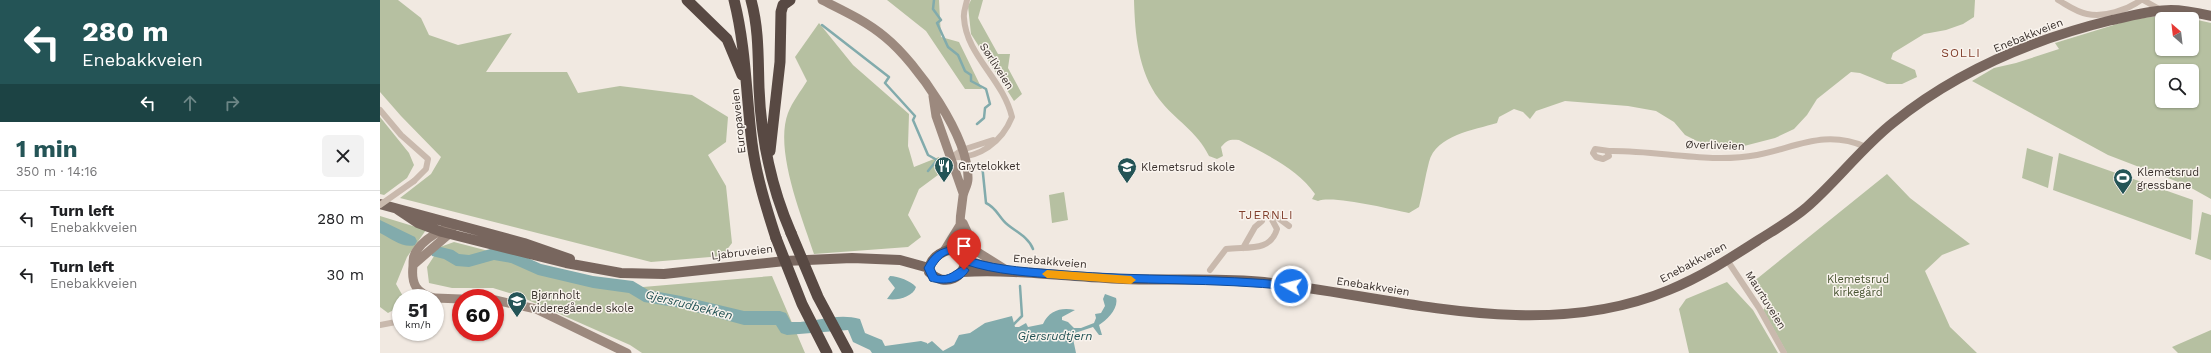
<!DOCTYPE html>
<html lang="en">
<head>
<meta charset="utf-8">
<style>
	body { margin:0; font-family:"Work Sans",sans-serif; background:#f2f2f2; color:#202124; height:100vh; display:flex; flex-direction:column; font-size:15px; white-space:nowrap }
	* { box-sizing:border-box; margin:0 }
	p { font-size:13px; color:#757577 }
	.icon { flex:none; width:22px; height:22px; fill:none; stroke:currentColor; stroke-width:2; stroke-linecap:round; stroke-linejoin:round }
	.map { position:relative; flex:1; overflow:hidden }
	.details { display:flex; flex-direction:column; background:#fff; width:380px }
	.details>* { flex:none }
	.hud { background:#245456; color:#fff; overflow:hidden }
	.needle { width:26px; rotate:332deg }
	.tools { position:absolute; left:1775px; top:12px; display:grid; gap:8px }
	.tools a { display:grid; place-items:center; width:44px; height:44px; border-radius:6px; background:#fff; box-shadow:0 1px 3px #0004; font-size:20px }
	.speed { position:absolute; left:12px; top:289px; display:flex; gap:8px; font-size:20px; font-weight:700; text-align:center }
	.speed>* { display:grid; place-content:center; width:52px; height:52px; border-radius:50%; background:#fff; box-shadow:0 1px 3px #0004; line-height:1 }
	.speed small { font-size:10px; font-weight:400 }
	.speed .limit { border:6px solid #d22; background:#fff; color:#111 }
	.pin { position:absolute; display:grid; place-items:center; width:34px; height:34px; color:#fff; margin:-41px -17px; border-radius:50% 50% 50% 0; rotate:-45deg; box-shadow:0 0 4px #0007 }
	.pin .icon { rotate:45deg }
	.me { position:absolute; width:44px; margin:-22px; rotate:278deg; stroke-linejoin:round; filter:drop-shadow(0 0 3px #0008) }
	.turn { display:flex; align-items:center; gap:14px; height:84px; padding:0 16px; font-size:18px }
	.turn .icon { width:52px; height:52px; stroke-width:2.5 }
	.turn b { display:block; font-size:28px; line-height:34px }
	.lanes { display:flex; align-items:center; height:38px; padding:0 16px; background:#0003; justify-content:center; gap:20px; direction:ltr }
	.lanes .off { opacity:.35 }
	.round { display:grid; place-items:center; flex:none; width:42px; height:42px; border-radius:6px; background:#f2f2f2 }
	.summary { display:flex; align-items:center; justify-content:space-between; height:68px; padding:0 16px }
	h1 { font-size:24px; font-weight:700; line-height:30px; color:#245456 }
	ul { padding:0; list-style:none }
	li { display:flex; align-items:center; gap:12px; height:56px; padding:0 16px; border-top:1px solid #e0e0e0 }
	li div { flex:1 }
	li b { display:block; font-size:15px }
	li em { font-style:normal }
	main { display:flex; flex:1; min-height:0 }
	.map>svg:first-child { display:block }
	.green { fill:#b6c0a1; fill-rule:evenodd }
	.water { fill:#82abac }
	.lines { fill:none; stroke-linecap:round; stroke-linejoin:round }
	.stream { stroke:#82abac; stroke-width:2.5 }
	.river { fill:#82abac; fill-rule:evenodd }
	.street { stroke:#c9b9ad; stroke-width:6 }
	.secondary { stroke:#9c897e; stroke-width:9 }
	.primary { stroke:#78665e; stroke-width:10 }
	.highway { stroke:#584943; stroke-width:11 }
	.street-bridge { stroke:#c9b9ad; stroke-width:6 }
	.highway-bridge { stroke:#584943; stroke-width:11 }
	.route { fill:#1a73e8; stroke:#114b97 }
	.slow { fill:#f59e0b }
	.labels { text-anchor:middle; stroke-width:3; stroke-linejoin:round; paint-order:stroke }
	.street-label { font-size:11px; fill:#382f2b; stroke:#f9f3ed }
	.poi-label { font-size:11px; fill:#382f2b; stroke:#f9f3ed; text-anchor:start }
	.park-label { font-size:11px; fill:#485431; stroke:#f9f3ed }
	.neighbourhood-label { font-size:12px; letter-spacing:1px; fill:#803e2b; stroke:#f9f3ed }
	.water-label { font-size:12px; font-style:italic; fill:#245456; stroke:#f9f3ed }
</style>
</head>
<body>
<main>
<section class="details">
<div class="hud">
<div class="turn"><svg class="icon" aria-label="left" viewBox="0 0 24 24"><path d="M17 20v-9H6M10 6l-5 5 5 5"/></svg><div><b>280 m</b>Enebakkveien</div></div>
<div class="lanes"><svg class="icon" aria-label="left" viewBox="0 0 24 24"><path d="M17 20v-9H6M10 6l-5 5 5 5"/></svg><svg class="icon off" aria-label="ahead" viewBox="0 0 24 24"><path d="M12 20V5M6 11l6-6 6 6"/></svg><svg class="icon off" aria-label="right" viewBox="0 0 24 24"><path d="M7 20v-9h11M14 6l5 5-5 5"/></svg></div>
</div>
<div class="summary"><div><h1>1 min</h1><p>350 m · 14:16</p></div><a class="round"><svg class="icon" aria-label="close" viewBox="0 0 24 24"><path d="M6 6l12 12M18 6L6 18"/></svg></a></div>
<ul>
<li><svg class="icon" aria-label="left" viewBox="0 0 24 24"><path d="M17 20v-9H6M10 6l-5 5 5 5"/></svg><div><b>Turn left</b><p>Enebakkveien</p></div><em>280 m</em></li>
<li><svg class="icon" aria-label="left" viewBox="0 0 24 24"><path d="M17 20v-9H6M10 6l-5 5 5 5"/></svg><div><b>Turn left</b><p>Enebakkveien</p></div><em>30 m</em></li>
</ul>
</section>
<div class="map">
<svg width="1831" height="353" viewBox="0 0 1831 353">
	<rect width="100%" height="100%" fill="#f1e9e1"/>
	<path class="green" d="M 0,0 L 18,0 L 41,18 L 49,35 L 78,45 L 132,33 L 106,72 L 187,72 L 198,93 L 240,86 L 312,95 L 348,117 L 346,142 L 328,155 L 346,186 L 352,243 L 342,256 L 271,262 L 20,198 L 51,174 L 61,157 L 21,116 L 0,92 Z
		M 507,0 L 559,0 L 561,37 L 579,42 L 602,89 L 585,89 L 546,31 Z
		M 591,0 L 603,0 L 598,18 L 618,54 L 630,54 L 628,68 L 642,94 L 634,101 L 591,34 L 588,6 Z
		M 754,0 L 1595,0 L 1594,17 L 1583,24 L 1566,30 L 1544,34 L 1513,53 L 1511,59 L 1535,70 L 1537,77 L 1522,84 L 1507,84 L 1480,73 L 1471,72 L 1437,99 L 1427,115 L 1414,129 L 1395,138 L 1364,146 L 1319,142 L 1305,135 L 1294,122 L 1276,111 L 1248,106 L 1185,101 L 1156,111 L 1150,119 L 1143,112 L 1134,109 L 1119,117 L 1117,123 C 1094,130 1056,135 1049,162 C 1045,177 1043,192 1039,207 L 1029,213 C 1009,209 953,195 938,201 L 932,199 L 935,194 C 918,169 885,154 859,140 C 850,139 847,140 841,147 L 843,156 L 837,159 L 829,156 C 817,131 795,120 779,99 C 758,71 755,34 754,0 Z
		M 1791,14 L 1831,23 L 1831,199 L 1806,185 L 1728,155 L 1592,81 L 1614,68 L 1636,63 L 1679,49 L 1675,43 L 1750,20 ZM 1782,19 L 1812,19 L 1812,49 L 1782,49 ZM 1782,71 L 1812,71 L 1812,101 L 1782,101 Z
		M 439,23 L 473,65 L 529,114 L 528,146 L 534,167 L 559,157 L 562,172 L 539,189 L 528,215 L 541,237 L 528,247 L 434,254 C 422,217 394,150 408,113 C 412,102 421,91 427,81 L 415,57 Z
		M 0,117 L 29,153 L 34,165 L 27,178 L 4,195 L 0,194 Z
		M 1647,148 L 1673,157 L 1668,188 L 1642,178 Z
		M 1679,153 L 1813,200 L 1811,240 L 1673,190 Z
		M 1507,174 L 1530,198 L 1590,244 L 1562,255 L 1545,271 L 1570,327 L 1597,353 L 1407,353 L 1383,310 L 1385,308 L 1373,282 Z
		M 684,192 L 688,220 L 672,223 L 669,195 Z
		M 1822,212 L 1831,215 L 1831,260 L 1815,254 Z
		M 0,216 L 46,230 L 27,257 L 16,284 L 24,298 L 21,298 L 21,306 L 8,313 L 0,307 Z
		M 74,242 L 251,288 L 392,276 L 425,353 L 262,353 L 250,345 L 139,296 L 113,288 L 72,288 L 49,283 L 47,267 L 60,247 Z
		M 1347,282 L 1373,310 L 1398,353 L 1309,353 L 1299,309 L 1306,299 Z
		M 1831,330 L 1831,353 L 1798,353 L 1792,347 Z"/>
	<path class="water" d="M 510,276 C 518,276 531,281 536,287 C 533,297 517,301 507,299 L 515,288 L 508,279 Z
		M 725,294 L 736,298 C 739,308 727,320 719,325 L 722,335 L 719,335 L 713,327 L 692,334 L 696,353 L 544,353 L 541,348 L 552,341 L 563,351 L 574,345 L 579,335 L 590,333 L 605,323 L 632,316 L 635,327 L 639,327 L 646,323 L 648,327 L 663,324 C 669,310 682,307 695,310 L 682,317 L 682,320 L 688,322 L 694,328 L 701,328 L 714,323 L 716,318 L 715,314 L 721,313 L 725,306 L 723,299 Z"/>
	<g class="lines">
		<path class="stream" d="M 554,0 L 553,9 L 561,20 L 557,23 L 568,47 L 578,55 L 585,71 L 591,75 L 591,81 L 606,89 L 610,104 L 605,108 L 604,118 L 597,124
			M 442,25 L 509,77 L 505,83 L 535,116 L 533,120 L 548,155 L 557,160 L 548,171
			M 602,164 L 606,203 C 617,208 619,218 628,225 C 637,232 649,238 653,249
			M 648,263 L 650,258
			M 634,324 L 642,316 L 640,286"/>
		<path class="river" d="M 0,220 L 35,237 L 37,241 L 35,245 C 24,249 10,238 0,233 Z
			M 57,246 L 73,250 L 79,254 L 89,255 L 114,248 L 139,254 L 161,264 L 213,276 L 253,281 L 268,290 L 301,296 L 364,311 L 400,311 L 406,313 L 411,322 C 434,323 457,312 480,319 L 485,333 L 502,340 L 505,346 L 541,341 L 547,343 L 549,348 L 546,353 L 492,353 L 490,350 L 473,342 L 468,330 L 407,335 L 401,333 L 396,325 L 364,325 L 301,308 L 264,302 L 249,293 L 213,288 L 158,275 L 131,263 L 114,260 L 89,267 L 76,266 L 64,259 L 52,256 L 50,252 L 52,248 Z"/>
		<path class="street" d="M 1678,0 C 1687,5 1696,12 1707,14 C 1724,18 1747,10 1761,0
			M 1763,0 L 1781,10
			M 0,110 L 21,135 L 48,159 L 46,169 L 34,181
			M 1227,151 L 1229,156 L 1223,159 L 1216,157 L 1213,153 L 1215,149 L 1229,151 C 1278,150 1329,164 1377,155 C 1417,147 1445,129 1486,147
			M 572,157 C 599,159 622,142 632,117 C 623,79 586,55 584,18 C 583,12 586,6 587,0
			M 572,157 L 582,150 L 613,140
			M 863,248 L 875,227 L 882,221
			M 1347,260 L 1379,308 L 1404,353
			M 830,270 L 846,249 C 866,246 890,253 897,229 L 891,218 L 893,214 L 909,226
			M 0,325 L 21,321"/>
		<path class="secondary" d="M 442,0 C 464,11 486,21 505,37 C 537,63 589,137 588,179 C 588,185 584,190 583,196 C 580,214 579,233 580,251
			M 553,96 L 556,116 L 583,193
			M 583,223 L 596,251 L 628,271
			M 564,251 L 580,225
			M 33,265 L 69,234 L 75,224
			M 54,298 C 36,293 31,284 33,266 C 33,260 33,255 37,250 C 43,241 54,234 64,229
			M 55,298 L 81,299
			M 115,300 L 156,309 L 247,353"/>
		<path class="primary" d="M 0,204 L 144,243 L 190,259
			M 17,209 L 38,223 L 62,232 L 186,263 L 241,273 L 284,274 L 405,261 L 472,258 L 520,260 L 549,268
			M 568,250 L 581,251 L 586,256 C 586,278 565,288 549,272 C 549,260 557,254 568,250 Z
			M 587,261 L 612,268
			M 582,272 C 636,269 689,277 743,279 C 790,281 838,277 884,282 C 1016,297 1160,344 1289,290 C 1321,277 1349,259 1377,241 C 1394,230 1412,220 1427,207 C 1458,180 1482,147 1514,122 C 1576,72 1654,39 1732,20 C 1751,16 1771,10 1791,10 C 1805,10 1818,13 1831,16"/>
		<path class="highway" d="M 307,0 L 347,39 L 362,75
			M 354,0 C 366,47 366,95 372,143 C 376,175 386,207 396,238
			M 371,0 C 379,29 378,58 379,88 C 381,138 391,187 411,233
			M 390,151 L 400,62 L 401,12 L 403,5 L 410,0"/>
		<path class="street-bridge" d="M 0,205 L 34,181"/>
		<path class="highway-bridge" d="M 411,233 L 438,297 L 468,353
			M 396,238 L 422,304 L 447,353"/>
	</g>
	<path class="route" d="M 576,246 L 587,251 L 591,258 C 621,267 652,268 684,271 C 760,277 836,274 911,282 L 916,286 L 911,290 C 835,282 759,285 683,279 C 649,276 616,275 584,264 C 574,246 562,254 554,268 L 557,275 C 570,278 573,270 584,266 L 589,270 C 581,284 564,285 550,281 L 544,268 C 552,253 559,248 576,246 Z"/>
	<path class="slow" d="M 667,270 L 751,276 L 756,280 L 751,284 L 667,278 L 662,274 Z"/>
	<defs>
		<symbol id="restaurant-pin" viewBox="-11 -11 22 30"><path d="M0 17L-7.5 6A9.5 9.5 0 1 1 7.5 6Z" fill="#245456" stroke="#f9f3ed"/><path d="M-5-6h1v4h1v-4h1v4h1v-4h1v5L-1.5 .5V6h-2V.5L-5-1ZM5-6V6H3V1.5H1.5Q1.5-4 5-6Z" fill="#fff"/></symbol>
		<symbol id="school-pin" viewBox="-11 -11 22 30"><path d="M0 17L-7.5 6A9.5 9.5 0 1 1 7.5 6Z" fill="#245456" stroke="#f9f3ed"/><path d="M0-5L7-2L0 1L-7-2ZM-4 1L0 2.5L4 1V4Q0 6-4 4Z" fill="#fff"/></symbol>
		<symbol id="stadium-pin" viewBox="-11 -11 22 30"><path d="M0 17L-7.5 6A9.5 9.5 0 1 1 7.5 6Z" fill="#245456" stroke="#f9f3ed"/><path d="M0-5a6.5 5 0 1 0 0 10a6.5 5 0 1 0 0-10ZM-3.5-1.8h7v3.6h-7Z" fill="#fff"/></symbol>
	</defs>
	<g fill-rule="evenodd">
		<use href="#restaurant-pin" x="553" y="155" width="22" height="30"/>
		<use href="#school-pin" x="736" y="156" width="22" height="30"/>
		<use href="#stadium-pin" x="1732" y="167" width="22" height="30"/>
		<use href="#school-pin" x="126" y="290" width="22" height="30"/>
	</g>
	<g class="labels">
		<g class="street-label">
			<text transform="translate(1648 35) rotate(-22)" y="4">Enebakkveien</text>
			<text transform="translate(617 66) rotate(57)" y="4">Sørliveien</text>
			<text transform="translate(358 121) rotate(-96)" y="4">Europaveien</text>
			<text transform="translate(1335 145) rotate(2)" y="4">Øverliveien</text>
			<text transform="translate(362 252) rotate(-7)" y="4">Ljabruveien</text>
			<text transform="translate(670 261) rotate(5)" y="4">Enebakkveien</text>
			<text transform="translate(1313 262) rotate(-28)" y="4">Enebakkveien</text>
			<text transform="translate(993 286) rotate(9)" y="4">Enebakkveien</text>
			<text transform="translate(1386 300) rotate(58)" y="4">Maurtuveien</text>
		</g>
		<g class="poi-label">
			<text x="578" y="170">Grytelokket</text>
			<text x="761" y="171">Klemetsrud skole</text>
			<text x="1757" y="176">Klemetsrud<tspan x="1757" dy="13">gressbane</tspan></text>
			<text x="151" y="299">Bjørnholt<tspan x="151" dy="13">videregående skole</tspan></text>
		</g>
		<g class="park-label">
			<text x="1478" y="283">Klemetsrud<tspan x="1478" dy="13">kirkegård</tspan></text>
		</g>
		<g class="neighbourhood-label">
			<text x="1581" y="57">SOLLI</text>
			<text x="886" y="219">TJERNLI</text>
		</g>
		<g class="water-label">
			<text transform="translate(309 305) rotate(14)" y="4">Gjersrudbekken</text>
			<text x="675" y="340">Gjersrudtjern</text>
		</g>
	</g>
</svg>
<div class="tools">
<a><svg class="needle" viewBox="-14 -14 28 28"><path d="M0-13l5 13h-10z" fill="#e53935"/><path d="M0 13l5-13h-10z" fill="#757577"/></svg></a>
<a><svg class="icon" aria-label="search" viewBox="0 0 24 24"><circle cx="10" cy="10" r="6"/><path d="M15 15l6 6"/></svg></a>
</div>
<div class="speed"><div>51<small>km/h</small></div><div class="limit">60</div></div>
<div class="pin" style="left:584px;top:270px;background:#d93025"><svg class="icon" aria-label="arrive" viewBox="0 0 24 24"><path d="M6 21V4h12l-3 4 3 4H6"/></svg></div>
<svg class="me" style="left:911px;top:286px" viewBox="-20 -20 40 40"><circle r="17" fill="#1a73e8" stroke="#fff" stroke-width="3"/><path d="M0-11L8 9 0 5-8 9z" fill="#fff"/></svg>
</div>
</main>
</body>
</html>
